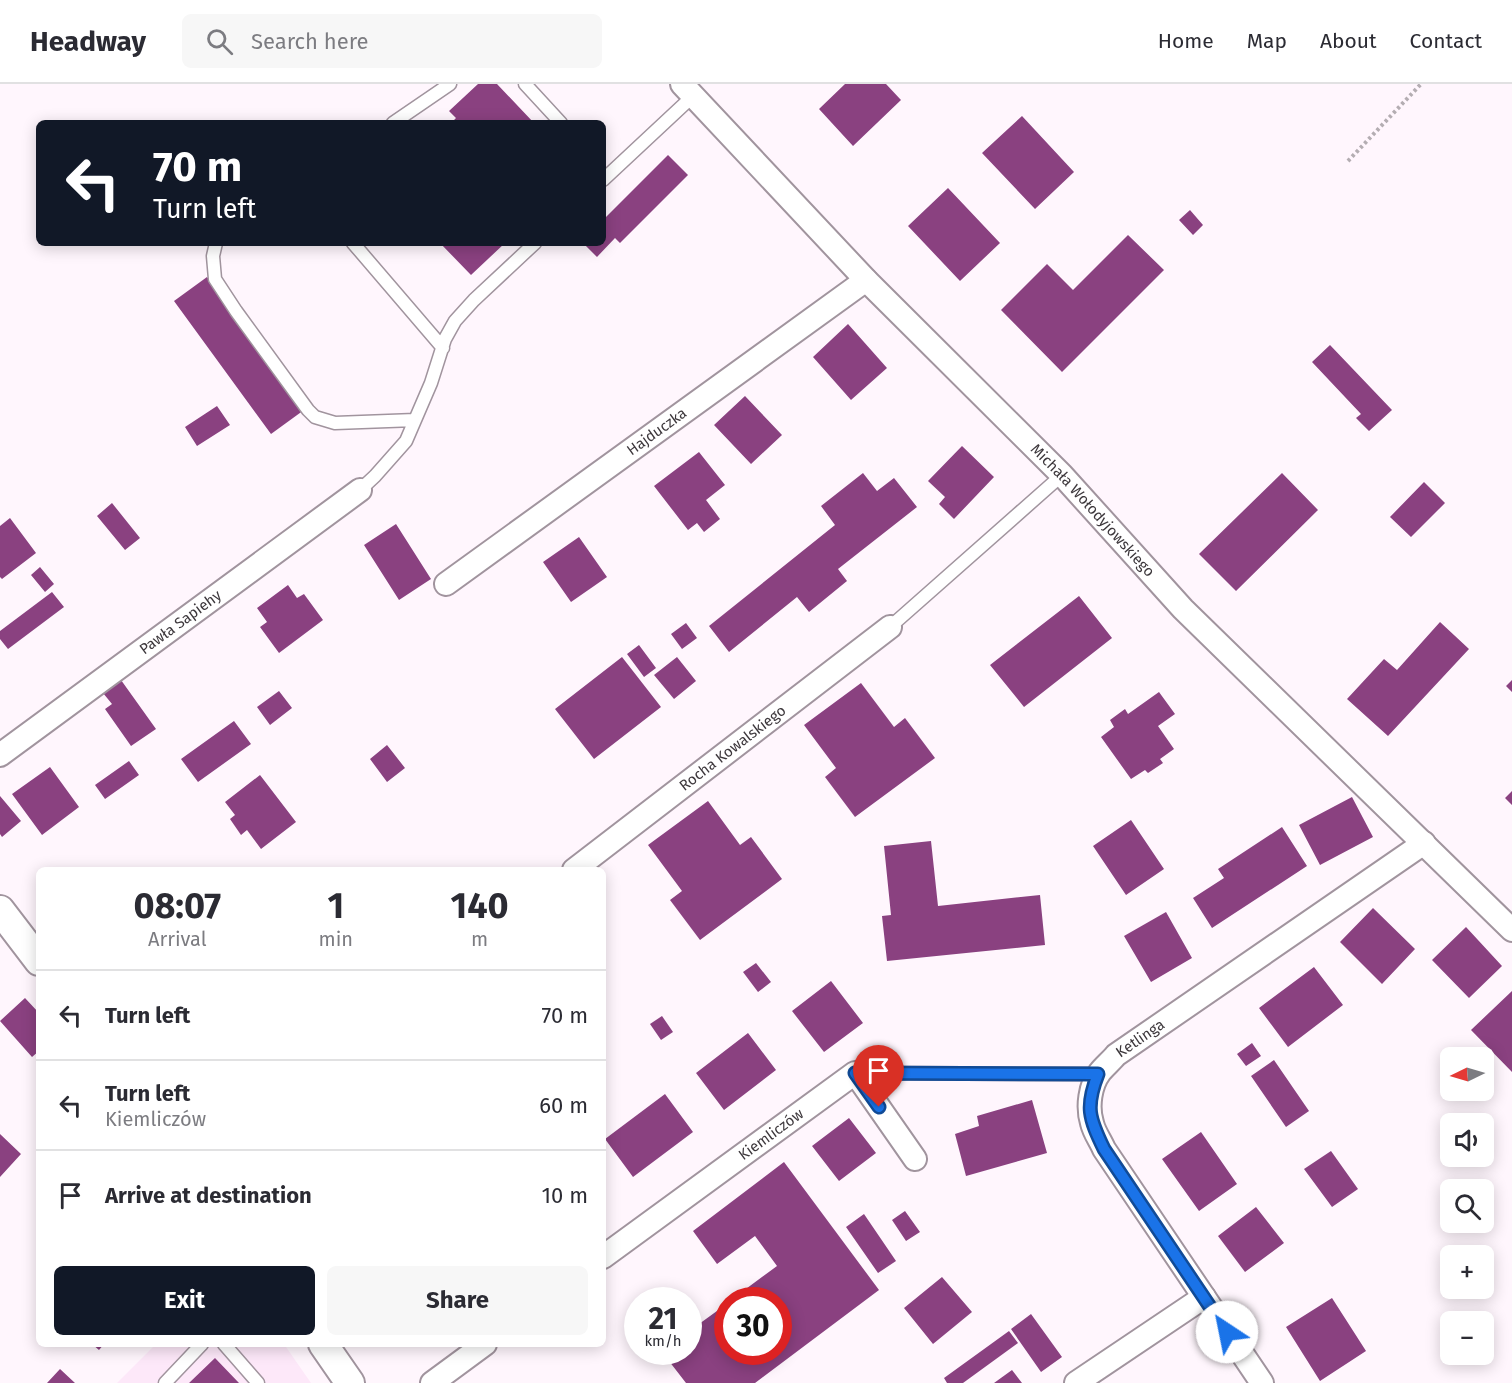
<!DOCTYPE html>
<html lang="en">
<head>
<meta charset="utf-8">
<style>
	body { margin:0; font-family:"Fira Sans",sans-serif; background:#f7f7f7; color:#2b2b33; height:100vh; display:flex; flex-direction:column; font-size:22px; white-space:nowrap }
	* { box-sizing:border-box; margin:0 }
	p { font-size:20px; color:#7c7c81 }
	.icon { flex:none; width:33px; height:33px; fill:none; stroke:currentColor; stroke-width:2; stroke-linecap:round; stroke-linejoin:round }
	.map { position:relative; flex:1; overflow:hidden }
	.side { position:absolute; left:36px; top:783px; width:570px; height:480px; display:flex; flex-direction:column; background:#fff; border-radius:9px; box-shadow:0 3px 15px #0003 }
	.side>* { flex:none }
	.banner { position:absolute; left:36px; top:36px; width:570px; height:126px; border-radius:9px; box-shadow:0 3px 15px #0003; background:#111827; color:#fff; overflow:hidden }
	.needle { width:39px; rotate:265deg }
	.fabs { position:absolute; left:1440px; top:963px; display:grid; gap:12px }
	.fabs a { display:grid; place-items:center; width:54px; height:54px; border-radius:9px; background:#fff; box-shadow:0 3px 15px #0003; font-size:30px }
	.speed { position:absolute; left:624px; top:1203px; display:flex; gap:12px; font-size:30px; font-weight:700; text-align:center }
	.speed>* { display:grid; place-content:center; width:78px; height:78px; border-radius:50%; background:#fff; box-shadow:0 3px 15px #0003; line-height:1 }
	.speed small { font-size:15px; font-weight:400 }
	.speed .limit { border:9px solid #d22; background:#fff; color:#111 }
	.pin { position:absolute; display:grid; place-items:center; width:51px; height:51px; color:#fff; margin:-62px -26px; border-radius:50% 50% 50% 0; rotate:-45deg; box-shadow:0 0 6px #0007 }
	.pin .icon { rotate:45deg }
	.me { position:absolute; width:66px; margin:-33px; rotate:326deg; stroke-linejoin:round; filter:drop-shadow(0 0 4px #0008) }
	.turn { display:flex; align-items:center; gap:21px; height:126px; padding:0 18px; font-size:27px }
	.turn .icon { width:78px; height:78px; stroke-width:2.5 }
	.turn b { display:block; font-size:42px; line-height:51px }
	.eta { display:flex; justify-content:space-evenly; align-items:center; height:102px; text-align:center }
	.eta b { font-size:36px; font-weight:700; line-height:42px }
	.cta { display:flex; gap:12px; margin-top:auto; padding:12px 18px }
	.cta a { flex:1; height:69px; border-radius:9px; background:#111827; color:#fff; font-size:24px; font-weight:700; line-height:69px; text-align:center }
	.cta a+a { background:#f7f7f7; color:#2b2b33 }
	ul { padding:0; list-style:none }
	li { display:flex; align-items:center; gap:18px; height:90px; padding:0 18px; border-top:2px solid #e1e1e2 }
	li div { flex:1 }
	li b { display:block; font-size:22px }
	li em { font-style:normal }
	header { display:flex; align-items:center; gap:36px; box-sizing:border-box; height:84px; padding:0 30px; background:#fff; border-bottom:2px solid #e1e1e2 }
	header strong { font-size:28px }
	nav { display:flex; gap:33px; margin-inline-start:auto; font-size:21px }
	.search { width:420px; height:54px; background:#f7f7f7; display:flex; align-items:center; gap:15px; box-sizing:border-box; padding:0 21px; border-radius:9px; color:#7c7c81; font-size:22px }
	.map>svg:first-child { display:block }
	.built { fill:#fde8f9 }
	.building { fill:#8a4180 }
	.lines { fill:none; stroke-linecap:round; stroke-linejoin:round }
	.service-casing { stroke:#a1949e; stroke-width:15 }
	.minor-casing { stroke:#a1949e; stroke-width:26 }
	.tertiary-casing { stroke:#a1949e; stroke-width:32 }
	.path { stroke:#b4adb2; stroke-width:4; stroke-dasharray:3 3; stroke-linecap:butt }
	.service { stroke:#fff; stroke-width:12 }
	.minor { stroke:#fff; stroke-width:22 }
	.tertiary { stroke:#fff; stroke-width:28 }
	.route-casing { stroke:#114b97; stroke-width:15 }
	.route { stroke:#1a73e8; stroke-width:10 }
	.labels { text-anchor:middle; stroke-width:6; stroke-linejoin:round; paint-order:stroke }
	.street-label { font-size:15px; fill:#3d383c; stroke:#fff }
</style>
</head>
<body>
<header>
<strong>Headway</strong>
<div class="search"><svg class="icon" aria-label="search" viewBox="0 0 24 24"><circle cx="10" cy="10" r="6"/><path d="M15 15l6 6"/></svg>Search here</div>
<nav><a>Home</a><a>Map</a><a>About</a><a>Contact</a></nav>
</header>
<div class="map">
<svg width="1512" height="1299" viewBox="0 0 1512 1299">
	<rect width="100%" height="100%" fill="#fff6fd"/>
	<path class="built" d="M 156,1260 L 284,1260 L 311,1299 L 117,1299 Z"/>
	<path class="building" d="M 478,0 L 497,0 L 534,39 L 451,39 L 456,34 L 449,27 Z
		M 845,0 L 886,0 L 901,16 L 853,62 L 819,25 Z
		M 1022,32 L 1074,88 L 1035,125 L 982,69 Z
		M 668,71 L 688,91 L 620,159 L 615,154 L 597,173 L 583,159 L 603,159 L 603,136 Z
		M 948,104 L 1000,159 L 960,197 L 908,142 Z
		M 1190,126 L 1203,141 L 1193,151 L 1179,136 Z
		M 1128,151 L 1164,186 L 1062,288 L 1001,226 L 1047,180 L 1073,206 Z
		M 440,159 L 505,159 L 471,191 Z
		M 207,193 L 304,326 L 271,350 L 174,217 Z
		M 848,240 L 887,284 L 851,316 L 813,273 Z
		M 1330,261 L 1392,326 L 1369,347 L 1356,334 L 1361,330 L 1312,278 Z
		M 745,312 L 782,351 L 751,380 L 714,341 Z
		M 217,322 L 230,341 L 197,362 L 185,343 Z
		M 962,362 L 994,393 L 954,435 L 939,420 L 945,413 L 928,397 Z
		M 699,368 L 725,401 L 706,416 L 720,435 L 704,448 L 697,439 L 688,446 L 654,402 Z
		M 863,389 L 877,407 L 894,394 L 917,423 L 838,485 L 847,497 L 809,528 L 797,513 L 729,568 L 709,542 L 835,441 L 821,422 Z
		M 1282,389 L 1318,426 L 1236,507 L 1199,470 Z
		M 1424,398 L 1445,419 L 1411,453 L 1390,433 Z
		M 112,419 L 140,454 L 125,466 L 97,432 Z
		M 10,434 L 36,469 L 2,495 L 0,493 L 0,442 Z
		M 396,440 L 431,495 L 399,516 L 364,461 Z
		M 579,453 L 607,493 L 571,518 L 543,478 Z
		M 40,483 L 54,500 L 45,508 L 31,491 Z
		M 288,501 L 297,514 L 304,510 L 323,536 L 279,569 L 260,543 L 267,538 L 257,524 Z
		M 52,508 L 64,523 L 8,565 L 0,555 L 0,547 Z
		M 1079,512 L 1112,554 L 1024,623 L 990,581 Z
		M 1440,538 L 1469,565 L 1388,652 L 1347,615 L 1384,575 L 1397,586 Z
		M 686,539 L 697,554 L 682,565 L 671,550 Z
		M 639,561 L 656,584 L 644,593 L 627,570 Z
		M 622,573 L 661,623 L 594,675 L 555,625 Z
		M 677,573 L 696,597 L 674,615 L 654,591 Z
		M 121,596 L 156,645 L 131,662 L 105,625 L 112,620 L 103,609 Z
		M 1512,596 L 1512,608 L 1506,602 Z
		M 861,599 L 894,643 L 905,634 L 935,674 L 855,733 L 825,693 L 836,684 L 804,641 Z
		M 279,607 L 292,624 L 270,641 L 257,623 Z
		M 1159,608 L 1175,630 L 1158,642 L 1174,665 L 1160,675 L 1163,679 L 1148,689 L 1145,686 L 1131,695 L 1101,653 L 1114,643 L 1110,636 L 1125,625 L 1128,630 Z
		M 234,637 L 251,660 L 198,698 L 181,675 Z
		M 387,661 L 405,684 L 387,698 L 370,675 Z
		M 129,677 L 139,691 L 105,715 L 95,701 Z
		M 50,683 L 79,723 L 42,751 L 12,710 Z
		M 260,691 L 296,738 L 261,765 L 247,746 L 241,751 L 230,735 L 235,731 L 225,718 Z
		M 1512,707 L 1512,721 L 1505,714 Z
		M 0,712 L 21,737 L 2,753 L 0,750 Z
		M 1352,713 L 1373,753 L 1320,781 L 1299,741 Z
		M 708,717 L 740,761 L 751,753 L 782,795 L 700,856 L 670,816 L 682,807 L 648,761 Z
		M 1131,736 L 1164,785 L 1126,811 L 1093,762 Z
		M 1282,743 L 1307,782 L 1212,844 L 1193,814 L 1224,794 L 1218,785 Z
		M 931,757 L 938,822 L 1040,811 L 1045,861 L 887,877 L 882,832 L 891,831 L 884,762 Z
		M 1373,824 L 1415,865 L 1382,900 L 1340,858 Z
		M 1166,828 L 1192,874 L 1151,898 L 1124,852 Z
		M 1466,843 L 1502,882 L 1469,914 L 1432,876 Z
		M 756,879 L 771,898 L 758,908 L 743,888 Z
		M 1314,883 L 1343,921 L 1288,963 L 1259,924 Z
		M 831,897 L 863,939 L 824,968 L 792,927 Z
		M 1512,907 L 1512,988 L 1471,946 Z
		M 25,914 L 39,929 L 39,967 L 32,973 L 0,937 Z
		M 662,932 L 673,948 L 661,956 L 650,940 Z
		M 748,949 L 776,986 L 724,1026 L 696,989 Z
		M 1252,959 L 1261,972 L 1246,982 L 1237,970 Z
		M 1274,976 L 1309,1027 L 1286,1043 L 1251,992 Z
		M 665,1010 L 693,1048 L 633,1093 L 605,1055 Z
		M 1032,1016 L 1047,1069 L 966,1092 L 955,1050 L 979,1042 L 977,1032 Z
		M 849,1034 L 876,1069 L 839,1097 L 812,1062 Z
		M 1201,1048 L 1237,1100 L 1199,1127 L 1162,1075 Z
		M 0,1050 L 21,1070 L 0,1093 Z
		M 1331,1067 L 1358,1105 L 1332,1123 L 1304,1085 Z
		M 784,1078 L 879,1206 L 755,1299 L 686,1299 L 662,1268 L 688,1268 L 688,1248 L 728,1219 L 728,1268 L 778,1268 L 778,1216 L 731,1216 L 777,1182 L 755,1152 L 717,1180 L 693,1147 Z
		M 1256,1123 L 1284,1159 L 1245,1188 L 1218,1152 Z
		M 905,1127 L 920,1148 L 906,1157 L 892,1136 Z
		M 864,1130 L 896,1177 L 878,1189 L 846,1143 Z
		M 942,1193 L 972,1228 L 933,1260 L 904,1224 Z
		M 1332,1214 L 1366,1267 L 1320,1297 L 1286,1243 Z
		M 1031,1230 L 1062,1273 L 1041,1288 L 1011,1245 Z
		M 1009,1247 L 1018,1259 L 963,1299 L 947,1299 L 944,1294 Z
		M 92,1260 L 104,1260 L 99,1266 Z
		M 215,1274 L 239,1299 L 189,1299 Z
		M 60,1285 L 75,1299 L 47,1299 Z
		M 1012,1286 L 1022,1299 L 994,1299 Z"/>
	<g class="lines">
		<defs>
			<path id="service" d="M 525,0 L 561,39
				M 393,39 L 450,0
				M 603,96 L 693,12
				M 216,159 L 213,172 L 215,195 L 236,227 L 308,326 L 315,333 L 335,339 L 415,336
				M 353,159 L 443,264
				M 360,406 L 375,392 L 406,357 L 431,299 L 445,255 L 455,237 L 474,216 L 535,159
				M 890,543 L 1062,391
				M 855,989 L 1098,990
				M 224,1260 L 258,1299
				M 165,1299 L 202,1260"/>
			<g id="minor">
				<path id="s1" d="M 682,0 L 866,196 L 1062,391 L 1183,525 L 1512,846"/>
				<path id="s2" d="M 446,500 L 866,196"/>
				<path id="s3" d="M 0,671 L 360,406"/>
				<path id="s4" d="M 574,786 L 890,543"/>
				<path id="s5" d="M 603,1173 L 855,989 L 915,1075"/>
				<path d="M 432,1299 L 485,1260"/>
				<path d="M 1076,1299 L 1204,1213"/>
				<path id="s6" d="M 1262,1299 L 1104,1065 C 1100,1056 1094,1048 1092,1039 C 1087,1023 1090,1001 1100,988 C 1105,982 1111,977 1116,971 L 1424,759"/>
			</g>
			<path id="tertiary" d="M 0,826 L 39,877
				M 323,1260 L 350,1299"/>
		</defs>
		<use href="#service" class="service-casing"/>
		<use href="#minor" class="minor-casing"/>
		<use href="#tertiary" class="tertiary-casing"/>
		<path class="path" d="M 1348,77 L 1421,0"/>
		<use href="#service" class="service"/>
		<use href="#minor" class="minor"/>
		<use href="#tertiary" class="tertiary"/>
	</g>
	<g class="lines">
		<defs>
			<path id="route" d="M 879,1023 L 855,989 L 1098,990 C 1085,1023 1089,1034 1104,1065 L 1227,1248"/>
		</defs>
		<use href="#route" class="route-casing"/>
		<use href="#route" class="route"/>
	</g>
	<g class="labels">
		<g class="street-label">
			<text dy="5" stroke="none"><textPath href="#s2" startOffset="260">Hajduczka</textPath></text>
			<text dy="5" stroke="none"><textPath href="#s1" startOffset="592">Michała Wołodyjowskiego</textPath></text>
			<text dy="5" stroke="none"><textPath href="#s3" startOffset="224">Pawła Sapiehy</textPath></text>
			<text dy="5" stroke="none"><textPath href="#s4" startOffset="200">Rocha Kowalskiego</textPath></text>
			<text dy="5" stroke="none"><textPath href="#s6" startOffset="417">Ketlinga</textPath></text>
			<text dy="5" stroke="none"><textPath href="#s5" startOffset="208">Kiemliczów</textPath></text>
		</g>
	</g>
</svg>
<div class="fabs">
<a><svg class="needle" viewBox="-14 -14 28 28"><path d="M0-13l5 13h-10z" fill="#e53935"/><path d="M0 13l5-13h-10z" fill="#7c7c81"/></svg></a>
<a><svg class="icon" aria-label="sound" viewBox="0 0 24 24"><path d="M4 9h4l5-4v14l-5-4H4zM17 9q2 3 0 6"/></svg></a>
<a><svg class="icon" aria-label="search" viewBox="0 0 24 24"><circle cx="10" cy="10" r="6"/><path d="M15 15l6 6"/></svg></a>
<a>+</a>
<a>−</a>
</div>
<div class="speed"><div>21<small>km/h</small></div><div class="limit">30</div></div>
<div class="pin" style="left:879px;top:1023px;background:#d93025"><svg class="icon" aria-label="arrive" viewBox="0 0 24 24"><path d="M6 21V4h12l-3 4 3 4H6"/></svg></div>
<svg class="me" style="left:1227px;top:1248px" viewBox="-20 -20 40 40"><circle r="19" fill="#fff"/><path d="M0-13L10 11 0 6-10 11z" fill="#1a73e8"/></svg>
<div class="banner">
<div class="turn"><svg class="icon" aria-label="left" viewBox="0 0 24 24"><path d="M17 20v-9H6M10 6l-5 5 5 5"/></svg><div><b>70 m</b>Turn left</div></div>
</div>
<section class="side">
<div class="eta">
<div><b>08:07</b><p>Arrival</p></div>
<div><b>1</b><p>min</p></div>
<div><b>140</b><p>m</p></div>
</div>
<ul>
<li><svg class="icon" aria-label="left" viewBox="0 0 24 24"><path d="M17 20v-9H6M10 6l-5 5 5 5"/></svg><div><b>Turn left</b></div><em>70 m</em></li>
<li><svg class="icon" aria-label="left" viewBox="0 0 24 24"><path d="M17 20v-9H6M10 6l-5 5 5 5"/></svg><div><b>Turn left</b><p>Kiemliczów</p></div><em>60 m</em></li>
<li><svg class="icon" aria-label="arrive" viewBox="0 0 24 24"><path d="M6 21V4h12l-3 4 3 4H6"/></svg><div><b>Arrive at destination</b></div><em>10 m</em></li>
</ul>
<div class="cta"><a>Exit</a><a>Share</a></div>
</section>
</div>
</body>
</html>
